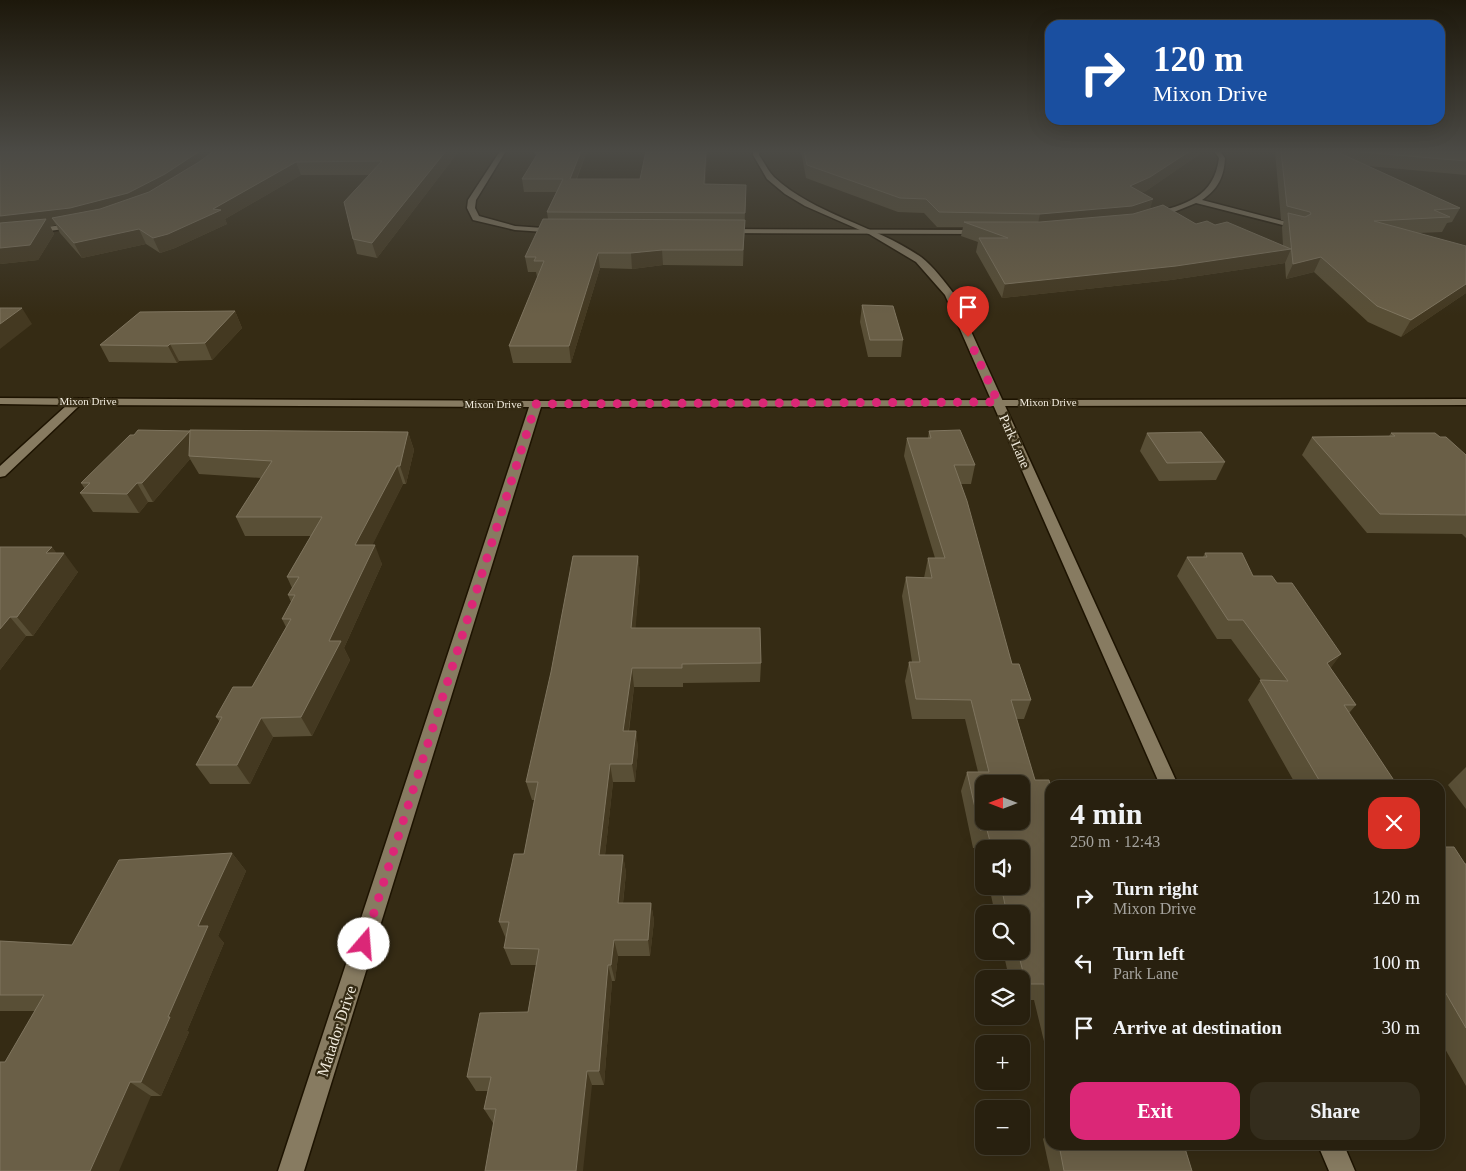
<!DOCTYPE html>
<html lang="en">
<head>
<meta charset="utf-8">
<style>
	body { margin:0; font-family:Georgia,serif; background:#342d1d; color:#f1f3f6; height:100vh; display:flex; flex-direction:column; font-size:19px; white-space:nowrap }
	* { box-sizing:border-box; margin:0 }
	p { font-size:16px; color:#a5a39e }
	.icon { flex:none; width:28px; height:28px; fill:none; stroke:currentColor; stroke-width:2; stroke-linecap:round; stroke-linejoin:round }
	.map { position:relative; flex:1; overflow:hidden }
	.panel { position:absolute; left:1045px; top:780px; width:400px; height:370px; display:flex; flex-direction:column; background:#28200f; border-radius:15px; box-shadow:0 5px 20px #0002,0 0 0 1px #443e2f }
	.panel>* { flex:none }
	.top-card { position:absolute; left:1045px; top:20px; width:400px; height:105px; border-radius:15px; box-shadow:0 5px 20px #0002,0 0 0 1px #443e2f; background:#1a4fa0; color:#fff; overflow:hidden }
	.needle { width:32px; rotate:270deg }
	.tools { position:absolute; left:975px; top:775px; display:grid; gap:10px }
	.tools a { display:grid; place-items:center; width:55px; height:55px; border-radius:10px; background:#28200f; box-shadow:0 5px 20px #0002,0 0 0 1px #443e2f; font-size:25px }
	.pin { position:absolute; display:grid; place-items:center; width:42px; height:42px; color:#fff; margin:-51px -21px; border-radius:50% 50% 50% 0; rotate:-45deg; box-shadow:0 0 5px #0007 }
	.pin .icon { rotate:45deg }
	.me { position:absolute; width:55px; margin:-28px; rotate:18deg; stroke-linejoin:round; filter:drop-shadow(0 0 4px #0008) }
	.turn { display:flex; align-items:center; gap:18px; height:105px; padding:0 25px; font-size:22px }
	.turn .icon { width:65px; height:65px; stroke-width:2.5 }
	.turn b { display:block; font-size:35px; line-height:42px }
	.round { display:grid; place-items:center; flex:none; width:52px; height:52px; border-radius:15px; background:#342d1d }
	.overview { display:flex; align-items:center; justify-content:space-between; height:85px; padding:0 25px }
	h1 { font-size:30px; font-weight:600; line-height:38px }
	.button { display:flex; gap:10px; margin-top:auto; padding:10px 25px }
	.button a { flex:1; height:58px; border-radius:15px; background:#db2777; color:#fff; font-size:20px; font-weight:600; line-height:58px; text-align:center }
	.button a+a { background:#342d1d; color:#f1f3f6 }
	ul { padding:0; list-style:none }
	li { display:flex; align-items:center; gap:15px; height:65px; padding:0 25px }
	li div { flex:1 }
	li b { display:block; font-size:19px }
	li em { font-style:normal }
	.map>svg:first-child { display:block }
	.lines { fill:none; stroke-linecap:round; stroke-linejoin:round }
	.minor-casing { stroke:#1d1300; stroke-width:3 }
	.tertiary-casing { stroke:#1d1300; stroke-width:3 }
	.minor { fill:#877b61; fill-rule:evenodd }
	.tertiary { fill:#877b61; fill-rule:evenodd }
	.wall { fill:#594f36 }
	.shaded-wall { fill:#443921 }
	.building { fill:#6a5f47; stroke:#7f755f; fill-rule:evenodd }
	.route { stroke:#db2777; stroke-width:9; stroke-dasharray:0 16.2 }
	.labels { text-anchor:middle; stroke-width:4.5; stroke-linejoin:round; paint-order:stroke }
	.far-street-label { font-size:11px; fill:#f0eadc; stroke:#352b14 }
	.street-label { font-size:14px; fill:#f0eadc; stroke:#352b14 }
	.near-street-label { font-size:16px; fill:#f0eadc; stroke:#352b14 }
</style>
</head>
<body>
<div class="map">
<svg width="1466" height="1171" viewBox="0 0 1466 1171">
	<rect width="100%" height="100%" fill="#352b14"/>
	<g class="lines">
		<defs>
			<path id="minor" d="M 500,151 L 506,151 L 476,200 L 475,208 L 479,216 L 515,226 L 557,229 L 561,231 L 560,233 L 515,230 L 473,220 L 467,208 L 468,200 Z
				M 1214,151 L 1220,151 L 1225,158 C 1224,177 1218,189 1202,200 L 1302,226 L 1302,230 L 1196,203 L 1169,214 L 1151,218 L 1151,214 C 1185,204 1214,198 1219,158 Z
				M 78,223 L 81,223 L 81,227 L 0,237 L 0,233 Z
				M 722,229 L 982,230 L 986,232 L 982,234 L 725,233 L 722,233 Z
				M 0,398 L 536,401 L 1466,399 L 1466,405 L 541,407 L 304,1171 L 278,1171 L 529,407 L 80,405 L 5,476 L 0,477 L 0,466 L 67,405 L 0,404 Z"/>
			<path id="tertiary" d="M 753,151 L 759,151 L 759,155 C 764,162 768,171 774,177 C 815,215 875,225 921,257 C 933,266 945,282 954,294 L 1178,785 L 1160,785 L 945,295 L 916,262 L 869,234 L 805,206 L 785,194 L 767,179 L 753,155 Z
				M 1318,1145 L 1344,1145 L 1355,1171 L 1329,1171 Z"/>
		</defs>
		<use href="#minor" class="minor-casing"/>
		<use href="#tertiary" class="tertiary-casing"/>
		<use href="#minor" class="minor"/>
		<use href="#tertiary" class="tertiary"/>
	</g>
	<path class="wall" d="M 0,151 L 459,151 L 377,258 L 357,254 L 353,239 L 370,175 L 301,175 L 225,219 L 227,224 L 175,248 L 160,253 L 146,244 L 82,258 L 60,233 L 56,225 L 50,226 L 54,234 L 38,260 L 0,264 Z
		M 536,151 L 587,151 L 577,179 L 640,179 L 707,151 L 705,184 L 746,185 L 743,266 L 663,265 L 632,269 L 600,268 L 571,363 L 513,363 L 509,346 L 538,277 L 537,277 L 536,272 L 528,272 L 525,257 L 548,219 L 547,212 L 556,192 L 524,192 L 522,179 L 536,156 L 535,153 Z
		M 801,151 L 1204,151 L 1146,191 L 1142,192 L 1150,209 L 1196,224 L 1215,225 L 1283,246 L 1282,227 L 1284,221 L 1281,220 L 1275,151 L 1466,151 L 1466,175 L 1368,166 L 1460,208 L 1452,222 L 1447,223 L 1442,232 L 1418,233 L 1466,246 L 1466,293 L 1401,337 L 1368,322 L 1314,272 L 1286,279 L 1285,263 L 1171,280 L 1002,298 L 976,252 L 978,242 L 961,236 L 963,227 L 937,227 L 924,213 L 898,212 L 806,178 Z
		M 862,305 L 903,340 L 901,357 L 868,357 L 860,322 Z
		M 235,311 L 242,328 L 212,360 L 179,361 L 177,363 L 109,362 L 100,345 Z
		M 190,431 L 408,432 L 414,450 L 406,484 L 403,484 L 372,545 L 382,564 L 344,648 L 350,660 L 312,736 L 273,737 L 250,784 L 210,784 L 196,765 L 220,722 L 216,717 L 252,687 L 286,627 L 282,619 L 291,602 L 288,595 L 292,588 L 287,577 L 311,536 L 245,536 L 236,517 L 261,478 L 199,474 L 190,459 L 153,502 L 148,502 L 139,513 L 93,512 L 80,493 L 85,489 L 81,483 Z
		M 929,431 L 975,465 L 971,484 L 960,484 L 1012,664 L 1031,700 L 1024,719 L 1017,719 L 1035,780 L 1050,785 L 1050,1066 L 1034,1000 L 1021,1000 L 1021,979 L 1012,979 L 1009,969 L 1007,969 L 1003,951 L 1021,951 L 1021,914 L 995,914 L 989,886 L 1021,886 L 1021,849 L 984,849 L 984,864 L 980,848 L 973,848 L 961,791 L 967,772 L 978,772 L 965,719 L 912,719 L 905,681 L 909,662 L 912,662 L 902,596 L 906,577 L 924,578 L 928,558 L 935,558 L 904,456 L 907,438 L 928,438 Z
		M 1147,433 L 1225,462 L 1216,480 L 1159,481 L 1140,451 Z
		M 1391,433 L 1440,437 L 1466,455 L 1466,538 L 1462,534 L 1367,533 L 1302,455 L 1312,437 L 1389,436 Z
		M 0,547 L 52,547 L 56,553 L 78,572 L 33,636 L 26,636 L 0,670 Z
		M 1205,553 L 1253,576 L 1277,583 L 1341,654 L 1330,668 L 1356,705 L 1349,713 L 1397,785 L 1296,785 L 1248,700 L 1261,680 L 1231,639 L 1217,639 L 1177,576 L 1187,557 L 1203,557 Z
		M 638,556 L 640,575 L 635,628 L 761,663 L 760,682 L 683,683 L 683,687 L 634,687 L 629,731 L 636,731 L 638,750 L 635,782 L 613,782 L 605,855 L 623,855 L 626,873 L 623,903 L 651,903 L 654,921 L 650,956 L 618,956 L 615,981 L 612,981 L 604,1085 L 592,1085 L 493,1123 L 484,1109 L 488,1091 L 476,1091 L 467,1077 L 528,1012 L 536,965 L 511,965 L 504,948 L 506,939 L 499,922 L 524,854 L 535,800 L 532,800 L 526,782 Z
		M 1466,767 L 1466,809 L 1448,785 Z
		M 1440,847 L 1466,864 L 1466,1086 L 1440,1040 Z
		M 232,853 L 246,871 L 218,936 L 224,943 L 187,1031 L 189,1032 L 161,1096 L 151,1096 L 5,1062 L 35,1011 L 0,1011 L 0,941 L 72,945 Z
		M 1050,1131 L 1050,1145 L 1184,1145 L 1192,1171 L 1050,1171 L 1043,1139 Z"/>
	<path class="shaded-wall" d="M 200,151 L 223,151 L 134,207 L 52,218 L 56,225 L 50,226 L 54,234 L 38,260 L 0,264 L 0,216 Z
		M 446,151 L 459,151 L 377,258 L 372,243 Z
		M 581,151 L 587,151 L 571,192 L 570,179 Z
		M 706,151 L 707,151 L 705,198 L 704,184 Z
		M 1190,151 L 1204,151 L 1146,191 L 1126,199 L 1130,186 Z
		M 296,162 L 301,175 L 225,219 L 227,224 L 175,248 L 160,253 L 153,238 L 213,209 Z
		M 1153,199 L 1149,213 L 1037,228 L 1040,214 Z
		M 139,229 L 146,244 L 82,258 L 74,243 Z
		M 1291,249 L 1285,263 L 1171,280 L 1002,298 L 1005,284 Z
		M 662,250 L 663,265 L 632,269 L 631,253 Z
		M 598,253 L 600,268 L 571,363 L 569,346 Z
		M 1321,257 L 1314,272 L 1286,279 L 1293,264 Z
		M 1466,284 L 1466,293 L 1401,337 L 1411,320 Z
		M 22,308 L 32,324 L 0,349 L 0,324 Z
		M 235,311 L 242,328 L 212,360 L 205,343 Z
		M 170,344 L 179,361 L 177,363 L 168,346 Z
		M 190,431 L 189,456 L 190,459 L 153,502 L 142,483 Z
		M 408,432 L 414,450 L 406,484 L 400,466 Z
		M 397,466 L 403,484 L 363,564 L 355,545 Z
		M 137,483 L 148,502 L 139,513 L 127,494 Z
		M 375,545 L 382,564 L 344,648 L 350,660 L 312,736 L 301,717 L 329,641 Z
		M 52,547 L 60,558 L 64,553 L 78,572 L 33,636 L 17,617 L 46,553 Z
		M 638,556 L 640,575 L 634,647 L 631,628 Z
		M 10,617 L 26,636 L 0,670 L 0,629 Z
		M 1341,654 L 1327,673 L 1327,663 Z
		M 632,668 L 634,687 L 626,750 L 623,731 Z
		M 261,718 L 273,737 L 250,784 L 237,765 Z
		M 636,731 L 638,750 L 635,782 L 632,764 Z
		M 610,764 L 613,782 L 603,873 L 599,855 Z
		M 232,853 L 246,871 L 218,936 L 224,943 L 187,1031 L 189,1032 L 161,1096 L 141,1082 L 168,1017 L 198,926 Z
		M 623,855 L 626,873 L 621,920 L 618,903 Z
		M 651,903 L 654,921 L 650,956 L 648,940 Z
		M 614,940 L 618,956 L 615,981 L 611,965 Z
		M 608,965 L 612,981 L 604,1085 L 599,1071 Z
		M 587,1071 L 592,1085 L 583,1171 L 576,1171 Z
		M 130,1082 L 151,1096 L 119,1171 L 90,1171 Z"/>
	<path class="building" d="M 0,151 L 200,151 L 165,174 L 128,193 L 70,208 L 0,216 Z
		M 214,151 L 446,151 L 372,243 L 353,239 L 344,202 L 382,161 L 296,162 L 213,209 L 221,210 L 168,234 L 153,238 L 139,229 L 74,243 L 52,218 L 100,209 L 149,192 L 199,162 Z
		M 536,151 L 581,151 L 570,179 L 640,179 L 646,151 L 706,151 L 704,184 L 746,185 L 745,213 L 547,212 L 563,179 L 522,179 L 538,153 L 535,153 Z
		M 804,151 L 1190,151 L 1150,177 L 1130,186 L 1153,199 L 1132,206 L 1040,214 L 939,212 L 926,199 L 900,198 L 807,165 Z
		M 1281,151 L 1335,151 L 1460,208 L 1434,210 L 1450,217 L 1374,221 L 1466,246 L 1466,284 L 1411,320 L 1377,306 L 1321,257 L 1293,264 L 1288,213 L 1305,217 L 1311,214 L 1310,212 L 1287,206 Z
		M 1350,151 L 1466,151 L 1466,161 Z
		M 1163,205 L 1196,224 L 1207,221 L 1215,225 L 1227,222 L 1291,249 L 1176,266 L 1005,284 L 979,238 L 1008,238 L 964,222 L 1040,222 L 1133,214 Z
		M 46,219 L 30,245 L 0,248 L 0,223 Z
		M 543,219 L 745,220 L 743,250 L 662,250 L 631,253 L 598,253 L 569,346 L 509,346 L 544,261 L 534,261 L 536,257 L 525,257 Z
		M 862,305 L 893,306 L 903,340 L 870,340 Z
		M 0,308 L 22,308 L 0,324 Z
		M 235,311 L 205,343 L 170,344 L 168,346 L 100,345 L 140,312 Z
		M 138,430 L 190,431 L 142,483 L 137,483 L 127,494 L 80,493 L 90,483 L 81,483 L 130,435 L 134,435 Z
		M 190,430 L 408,432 L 400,466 L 397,466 L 355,545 L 375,545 L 329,641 L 341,641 L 301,717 L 261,718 L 237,765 L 196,765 L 222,717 L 216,717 L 233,687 L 252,687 L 291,619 L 282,619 L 295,595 L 288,595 L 299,577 L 287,577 L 322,517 L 236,517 L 272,461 L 189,456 Z
		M 960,430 L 975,465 L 954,465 L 967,501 L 1012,664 L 1019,664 L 1031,700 L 1011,700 L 1035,780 L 1049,780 L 1050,785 L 1050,1008 L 1044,984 L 1026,984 L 1018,952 L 1016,952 L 1016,951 L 1021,951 L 1021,914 L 1007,914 L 1001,886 L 1021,886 L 1021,849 L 992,849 L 987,830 L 980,830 L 967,772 L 989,772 L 971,700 L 916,699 L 909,662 L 920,662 L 906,577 L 932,578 L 928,558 L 945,558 L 907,438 L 931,438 L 929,431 ZM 984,784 L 1021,784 L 1021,821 L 984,821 Z
		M 1201,432 L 1225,462 L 1167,463 L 1147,433 Z
		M 1391,433 L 1435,433 L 1440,437 L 1446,437 L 1466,455 L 1466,515 L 1380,514 L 1312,437 L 1395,436 Z
		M 0,547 L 52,547 L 46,553 L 64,553 L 17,617 L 10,617 L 0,629 Z
		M 1205,553 L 1242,553 L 1253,576 L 1272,576 L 1277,583 L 1292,583 L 1341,654 L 1327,663 L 1356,705 L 1344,705 L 1397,785 L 1322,785 L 1260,680 L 1288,681 L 1243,620 L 1228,620 L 1187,557 L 1207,557 Z
		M 573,556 L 638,556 L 631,628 L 760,628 L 761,663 L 682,664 L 682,668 L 632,668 L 623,731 L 636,731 L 632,764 L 610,764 L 599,855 L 623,855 L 618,903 L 651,903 L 648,940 L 614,940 L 611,965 L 608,965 L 599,1071 L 587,1071 L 576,1171 L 485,1171 L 496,1109 L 484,1109 L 491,1077 L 467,1077 L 480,1013 L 528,1012 L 539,949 L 504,948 L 509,922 L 499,922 L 514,854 L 524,854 L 538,782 L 526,782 L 551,672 Z
		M 1440,847 L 1454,847 L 1465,864 L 1466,864 L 1466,1028 L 1440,983 Z
		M 232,853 L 198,926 L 208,926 L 168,1017 L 170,1017 L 141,1082 L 130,1082 L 90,1171 L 0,1171 L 0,1062 L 5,1062 L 44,995 L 0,995 L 0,941 L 72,945 L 119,860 Z
		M 1059,1145 L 1184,1145 L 1192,1171 L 1064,1171 Z"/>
	<linearGradient id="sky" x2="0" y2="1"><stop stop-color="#1d180b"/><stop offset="0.48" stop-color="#4b4a45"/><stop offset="1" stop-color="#4b4a45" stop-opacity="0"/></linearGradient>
	<rect width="1466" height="315" fill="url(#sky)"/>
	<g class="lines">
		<path class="route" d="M 364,944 L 536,404 L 998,402 L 968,337"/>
	</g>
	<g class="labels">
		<g class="far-street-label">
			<text x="88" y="405">Mixon Drive</text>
			<text x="1048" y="406">Mixon Drive</text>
			<text x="493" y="408">Mixon Drive</text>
		</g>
		<g class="street-label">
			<text transform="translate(1015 441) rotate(66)" y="5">Park Lane</text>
		</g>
		<g class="near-street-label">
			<text transform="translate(336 1031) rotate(-72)" y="6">Matador Drive</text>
		</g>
	</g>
</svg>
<div class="tools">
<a><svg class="needle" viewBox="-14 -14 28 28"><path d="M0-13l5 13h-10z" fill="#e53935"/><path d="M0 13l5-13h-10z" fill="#a5a39e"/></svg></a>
<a><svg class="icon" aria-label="sound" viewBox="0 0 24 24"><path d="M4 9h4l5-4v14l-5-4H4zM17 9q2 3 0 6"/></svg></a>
<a><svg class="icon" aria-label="search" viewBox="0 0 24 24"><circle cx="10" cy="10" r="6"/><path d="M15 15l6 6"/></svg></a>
<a><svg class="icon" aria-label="layers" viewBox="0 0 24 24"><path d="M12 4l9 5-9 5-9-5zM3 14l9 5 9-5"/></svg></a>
<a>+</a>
<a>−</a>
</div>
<div class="pin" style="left:968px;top:337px;background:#d93025"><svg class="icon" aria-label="arrive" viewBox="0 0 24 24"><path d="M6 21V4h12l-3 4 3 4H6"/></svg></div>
<svg class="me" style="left:364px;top:944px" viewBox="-20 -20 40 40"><circle r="19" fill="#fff"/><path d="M0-13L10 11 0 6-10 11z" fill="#db2777"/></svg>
<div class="top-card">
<div class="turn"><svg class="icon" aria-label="right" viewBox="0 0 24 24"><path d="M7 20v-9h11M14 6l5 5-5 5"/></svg><div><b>120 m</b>Mixon Drive</div></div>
</div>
<section class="panel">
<div class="overview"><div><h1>4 min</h1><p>250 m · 12:43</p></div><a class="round" style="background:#d93025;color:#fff"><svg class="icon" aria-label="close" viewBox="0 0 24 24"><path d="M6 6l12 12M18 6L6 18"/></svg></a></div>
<ul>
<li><svg class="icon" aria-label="right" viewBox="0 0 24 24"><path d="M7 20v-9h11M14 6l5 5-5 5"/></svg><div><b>Turn right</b><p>Mixon Drive</p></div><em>120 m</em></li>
<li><svg class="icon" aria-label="left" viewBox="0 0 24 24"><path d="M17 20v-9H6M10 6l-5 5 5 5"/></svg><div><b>Turn left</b><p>Park Lane</p></div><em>100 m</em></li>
<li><svg class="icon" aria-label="arrive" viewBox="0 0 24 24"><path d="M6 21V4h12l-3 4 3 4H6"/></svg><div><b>Arrive at destination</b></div><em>30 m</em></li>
</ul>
<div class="button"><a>Exit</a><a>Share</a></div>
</section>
</div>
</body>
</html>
